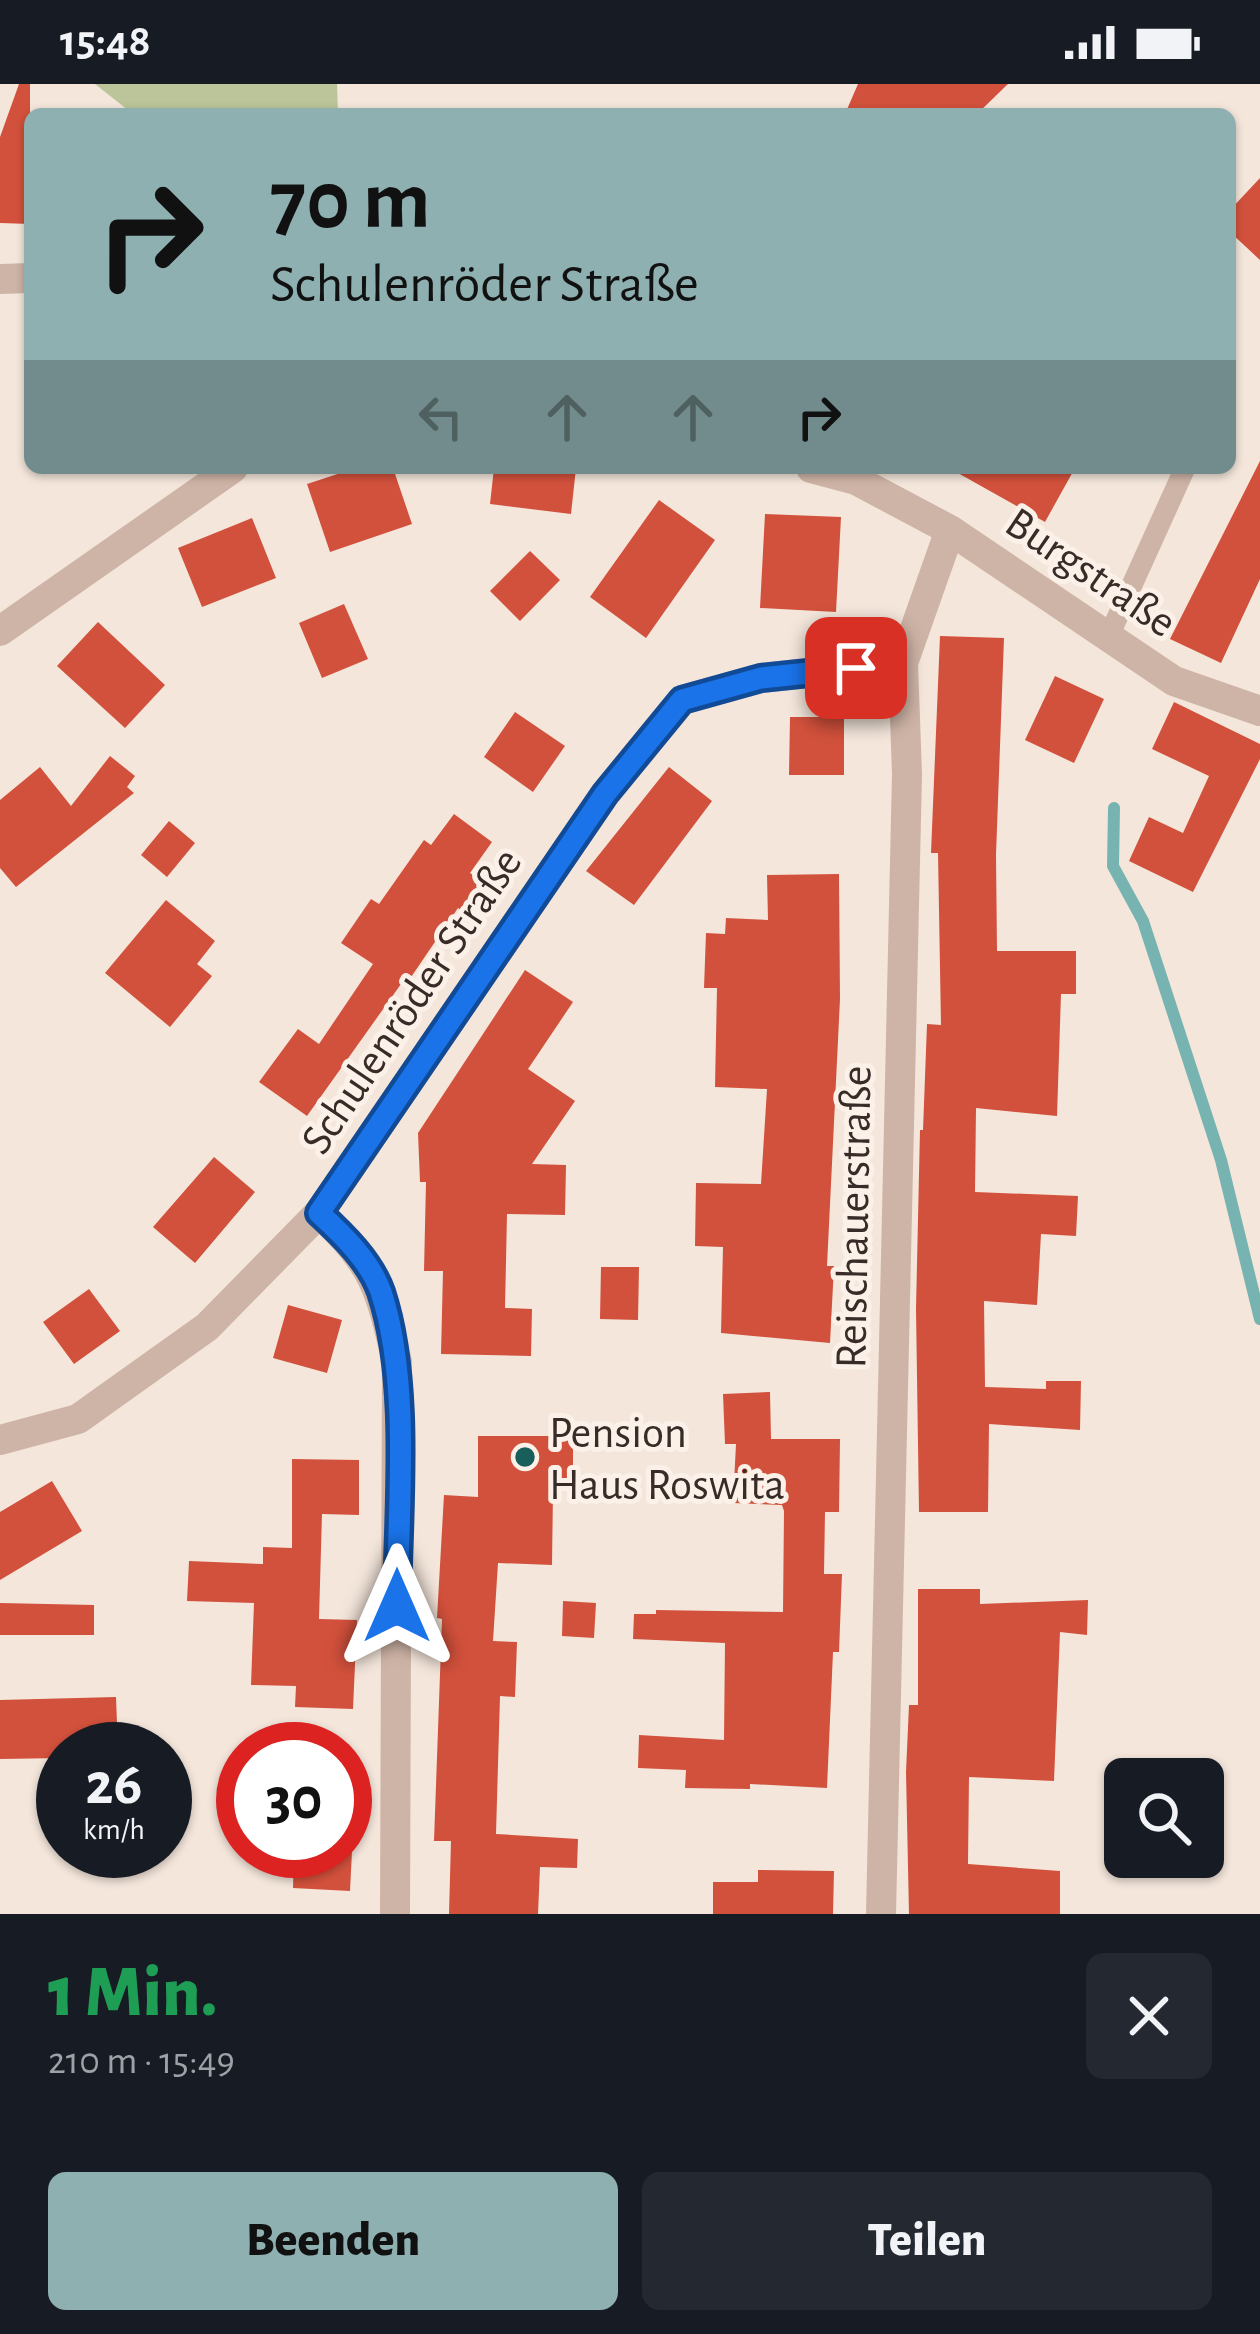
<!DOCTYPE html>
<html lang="de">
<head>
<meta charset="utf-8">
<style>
	body { margin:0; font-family:"Alegreya Sans",sans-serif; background:#242831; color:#f1f3f6; height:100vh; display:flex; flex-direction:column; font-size:45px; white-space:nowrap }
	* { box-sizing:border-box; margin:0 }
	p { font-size:39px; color:#9ea1a6 }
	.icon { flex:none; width:66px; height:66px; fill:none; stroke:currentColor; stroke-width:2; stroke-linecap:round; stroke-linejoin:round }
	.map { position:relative; height:1830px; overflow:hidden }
	.side { display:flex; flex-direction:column; background:#171b24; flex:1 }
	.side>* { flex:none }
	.top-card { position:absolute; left:24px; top:24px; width:1212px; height:366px; border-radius:18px; box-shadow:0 3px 9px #0004; background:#8fb0b1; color:#111; overflow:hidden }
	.buttons { position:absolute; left:1104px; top:1674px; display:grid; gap:24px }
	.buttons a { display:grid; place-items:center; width:120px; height:120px; border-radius:18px; background:#171b24; box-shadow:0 3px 9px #0004; font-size:60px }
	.speed { position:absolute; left:36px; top:1638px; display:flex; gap:24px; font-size:60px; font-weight:700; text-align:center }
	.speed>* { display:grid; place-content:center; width:156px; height:156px; border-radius:50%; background:#171b24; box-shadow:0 3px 9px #0004; line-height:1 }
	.speed small { font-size:30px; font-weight:400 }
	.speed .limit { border:18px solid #d22; background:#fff; color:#111 }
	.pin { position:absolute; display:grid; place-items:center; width:102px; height:102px; color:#fff; margin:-51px; border-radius:24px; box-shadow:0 6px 18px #0006 }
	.me { position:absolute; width:132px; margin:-66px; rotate:0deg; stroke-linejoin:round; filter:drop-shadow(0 0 9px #0008) }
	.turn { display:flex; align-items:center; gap:42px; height:252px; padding:0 48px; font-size:54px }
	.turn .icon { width:156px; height:156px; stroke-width:2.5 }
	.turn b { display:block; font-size:84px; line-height:102px }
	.lanes { display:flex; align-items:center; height:114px; padding:0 48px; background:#0003; justify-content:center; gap:60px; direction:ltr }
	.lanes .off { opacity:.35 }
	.round { display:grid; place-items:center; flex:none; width:126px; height:126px; border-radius:18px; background:#242831 }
	.head { display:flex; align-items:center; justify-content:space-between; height:204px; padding:0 48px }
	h1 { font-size:72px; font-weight:800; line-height:90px; color:#1e9e55 }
	.button { display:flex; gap:24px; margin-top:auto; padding:24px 48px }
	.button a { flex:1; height:138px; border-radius:18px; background:#8fb0b1; color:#111; font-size:48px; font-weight:800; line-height:138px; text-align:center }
	.button a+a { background:#242831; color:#f1f3f6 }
	.status { display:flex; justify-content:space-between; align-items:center; height:84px; padding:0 60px; background:#171b24; direction:ltr }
	.status svg { height:33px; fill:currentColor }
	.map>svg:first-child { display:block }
	.green { fill:#bbc599 }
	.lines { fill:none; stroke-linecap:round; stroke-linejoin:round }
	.stream { stroke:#77b4b1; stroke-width:12 }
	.building { fill:#d2513c }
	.service { stroke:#ceb4a6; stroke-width:21 }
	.minor { stroke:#ceb4a6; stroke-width:30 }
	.route-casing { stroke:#114b97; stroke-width:30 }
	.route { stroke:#1a73e8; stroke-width:21 }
	.poi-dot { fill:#185f5c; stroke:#fbf1e8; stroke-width:4.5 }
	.labels { text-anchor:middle; stroke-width:10; stroke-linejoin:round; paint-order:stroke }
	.street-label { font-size:45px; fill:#392b27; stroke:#fbf1e8 }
	.poi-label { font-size:45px; fill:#392b27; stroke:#fbf1e8; text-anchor:start }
</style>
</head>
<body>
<div class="status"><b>15:48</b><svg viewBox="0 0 49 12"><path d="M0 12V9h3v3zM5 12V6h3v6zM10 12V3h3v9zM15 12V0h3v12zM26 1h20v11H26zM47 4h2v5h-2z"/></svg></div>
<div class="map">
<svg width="1260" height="1830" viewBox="0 0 1260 1830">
	<rect width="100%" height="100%" fill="#f4e6db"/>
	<path class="green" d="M 95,0 L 337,0 L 338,30 L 133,30 Z"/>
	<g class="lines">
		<path class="stream" d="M 1114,724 L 1113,782 L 1143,837 L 1221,1076 L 1260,1235"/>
	</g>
	<path class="building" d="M 19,0 L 30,0 L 30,140 L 0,139 L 0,53 Z
		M 858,0 L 1008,0 L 977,30 L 845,30 Z
		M 1260,94 L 1260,176 L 1230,148 L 1230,126 Z
		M 1260,377 L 1260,495 L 1221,579 L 1170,555 Z
		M 356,384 L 393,384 L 412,440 L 330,468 L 307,400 Z
		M 494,384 L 576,384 L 571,430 L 490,420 Z
		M 949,384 L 1075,384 L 1045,438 Z
		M 659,416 L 715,456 L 646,554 L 590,513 Z
		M 765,430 L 841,433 L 836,528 L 760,524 Z
		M 252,434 L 276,494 L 202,523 L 178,464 Z
		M 530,467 L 560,496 L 520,537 L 490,507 Z
		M 344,520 L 368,575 L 322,594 L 299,539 Z
		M 98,538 L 165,601 L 125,644 L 57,582 Z
		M 940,552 L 1004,554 L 996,771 L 997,867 L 1076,867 L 1076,910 L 1061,910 L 1057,1032 L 976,1024 L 975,1108 L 1078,1112 L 1076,1152 L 1041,1150 L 1037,1221 L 984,1217 L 985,1303 L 1046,1305 L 1046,1297 L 1081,1297 L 1080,1346 L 989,1340 L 988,1428 L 919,1428 L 916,1225 L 920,1046 L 923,1046 L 927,940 L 941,941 L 938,769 L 931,769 Z
		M 1055,592 L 1104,615 L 1074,679 L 1025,656 Z
		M 1174,618 L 1260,660 L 1260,675 L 1193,808 L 1129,777 L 1149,733 L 1183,749 L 1209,692 L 1152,665 Z
		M 515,628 L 565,662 L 533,708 L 484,673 Z
		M 790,633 L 844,633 L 844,691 L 789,691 Z
		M 110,672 L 135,692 L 127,703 L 134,709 L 16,803 L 0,784 L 0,716 L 40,683 L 71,722 Z
		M 669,683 L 712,717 L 634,821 L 586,787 Z
		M 454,730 L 492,758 L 470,789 L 489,802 L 468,831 L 458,824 L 405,902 L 401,900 L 307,1032 L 259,998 L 298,945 L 319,960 L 373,880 L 341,859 L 371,815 L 379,820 L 424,756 L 431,761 Z
		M 169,737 L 195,759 L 167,793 L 141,771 Z
		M 839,790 L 840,915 L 827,1182 L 834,1182 L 830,1259 L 721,1249 L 723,1163 L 695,1162 L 696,1099 L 761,1100 L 767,1005 L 715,1003 L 717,904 L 704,904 L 706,849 L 725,850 L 726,834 L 768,836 L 767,791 Z
		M 166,816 L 215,857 L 197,880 L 212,892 L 170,943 L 105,889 Z
		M 525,886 L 573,918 L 528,985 L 575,1017 L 532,1080 L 566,1081 L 565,1131 L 507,1130 L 505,1224 L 532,1225 L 531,1272 L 441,1270 L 443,1187 L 424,1187 L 426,1098 L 420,1098 L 418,1049 Z
		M 214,1073 L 255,1108 L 195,1179 L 153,1143 Z
		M 601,1183 L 639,1183 L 638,1236 L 600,1235 Z
		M 89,1205 L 120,1247 L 74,1280 L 43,1238 Z
		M 288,1221 L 342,1236 L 327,1289 L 273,1274 Z
		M 770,1308 L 771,1355 L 840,1355 L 839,1428 L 825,1428 L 824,1490 L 842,1490 L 839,1568 L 833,1568 L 827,1704 L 750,1700 L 750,1705 L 685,1704 L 686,1686 L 638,1684 L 639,1651 L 724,1656 L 725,1559 L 633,1555 L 634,1530 L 656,1530 L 656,1526 L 783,1528 L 784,1427 L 782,1421 L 733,1419 L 736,1360 L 725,1360 L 723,1310 Z
		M 478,1352 L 573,1352 L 573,1406 L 553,1406 L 552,1481 L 498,1479 L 493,1557 L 517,1558 L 515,1613 L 500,1612 L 496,1750 L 578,1755 L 577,1784 L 540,1783 L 538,1830 L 449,1830 L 451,1757 L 434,1757 L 442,1535 L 437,1534 L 444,1411 L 478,1413 Z
		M 292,1375 L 359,1376 L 359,1431 L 322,1430 L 319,1535 L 357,1536 L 353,1625 L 295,1623 L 296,1602 L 251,1601 L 254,1519 L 187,1517 L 189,1477 L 263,1480 L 263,1463 L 292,1464 Z
		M 52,1397 L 82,1447 L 0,1496 L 0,1428 Z
		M 918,1505 L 980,1505 L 980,1520 L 1088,1516 L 1087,1551 L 1060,1548 L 1054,1697 L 969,1693 L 968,1780 L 1060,1787 L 1060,1830 L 909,1830 L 906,1688 L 909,1621 L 918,1621 Z
		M 563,1517 L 596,1519 L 594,1554 L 562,1552 Z
		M 0,1519 L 94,1521 L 94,1551 L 0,1551 Z
		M 116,1613 L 118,1665 L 63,1665 L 63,1674 L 0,1675 L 0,1616 Z
		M 294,1767 L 352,1767 L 350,1807 L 293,1804 Z
		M 758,1786 L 834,1787 L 833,1830 L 713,1830 L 713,1798 L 758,1798 Z"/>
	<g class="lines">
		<path class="service" d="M 1108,554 L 1185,384"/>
		<path class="minor" d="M 0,195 L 30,194
			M 811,384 L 856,396 L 950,446 L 1174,597 L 1260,627
			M 0,547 L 233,384
			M 319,1129 C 375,1181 380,1205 397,1278 L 395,1830
			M 0,1356 L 78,1335 L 207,1243 L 319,1129 L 605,710 L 682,616 L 761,594 L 903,579
			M 881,1830 L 907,690 L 903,579 L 950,446"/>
	</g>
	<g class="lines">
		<defs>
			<path id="route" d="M 397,1522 C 398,1427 411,1298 381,1208 C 370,1177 343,1151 319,1129 L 605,710 L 682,616 L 761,594 L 856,584"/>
		</defs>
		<use href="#route" class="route-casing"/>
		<use href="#route" class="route"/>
	</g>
	<circle class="poi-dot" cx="525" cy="1373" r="12"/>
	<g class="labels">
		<g class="street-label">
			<text transform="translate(1092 487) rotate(34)" y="16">Burgstraße</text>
			<text transform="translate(410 916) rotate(-56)" y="16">Schulenröder Straße</text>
			<text transform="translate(852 1133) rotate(-89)" y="16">Reischauerstraße</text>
		</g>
		<g class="poi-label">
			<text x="549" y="1363">Pension<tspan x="549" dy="52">Haus Roswita</tspan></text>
		</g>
	</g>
</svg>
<div class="buttons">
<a><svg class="icon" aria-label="search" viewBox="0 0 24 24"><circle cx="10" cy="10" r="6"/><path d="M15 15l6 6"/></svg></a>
</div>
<div class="speed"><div>26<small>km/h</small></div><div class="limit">30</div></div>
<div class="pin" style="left:856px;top:584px;background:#d93025"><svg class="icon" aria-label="arrive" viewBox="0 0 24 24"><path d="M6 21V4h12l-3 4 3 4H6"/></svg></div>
<svg class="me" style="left:397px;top:1522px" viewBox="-20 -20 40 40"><path d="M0-17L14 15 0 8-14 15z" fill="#1a73e8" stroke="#fff" stroke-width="4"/></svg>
<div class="top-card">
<div class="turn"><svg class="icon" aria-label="right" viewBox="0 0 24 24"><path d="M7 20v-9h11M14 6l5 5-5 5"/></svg><div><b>70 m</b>Schulenröder Straße</div></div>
<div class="lanes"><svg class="icon off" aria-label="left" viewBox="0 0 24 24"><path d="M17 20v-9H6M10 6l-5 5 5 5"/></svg><svg class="icon off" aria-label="ahead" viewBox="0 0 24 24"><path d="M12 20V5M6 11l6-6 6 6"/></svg><svg class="icon off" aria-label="ahead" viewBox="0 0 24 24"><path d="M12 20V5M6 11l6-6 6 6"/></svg><svg class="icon" aria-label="right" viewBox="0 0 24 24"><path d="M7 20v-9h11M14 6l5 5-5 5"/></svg></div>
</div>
</div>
<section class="side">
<div class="head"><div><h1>1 Min.</h1><p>210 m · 15:49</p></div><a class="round"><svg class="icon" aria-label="close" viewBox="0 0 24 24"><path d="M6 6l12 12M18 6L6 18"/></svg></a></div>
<div class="button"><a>Beenden</a><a>Teilen</a></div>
</section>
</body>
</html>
